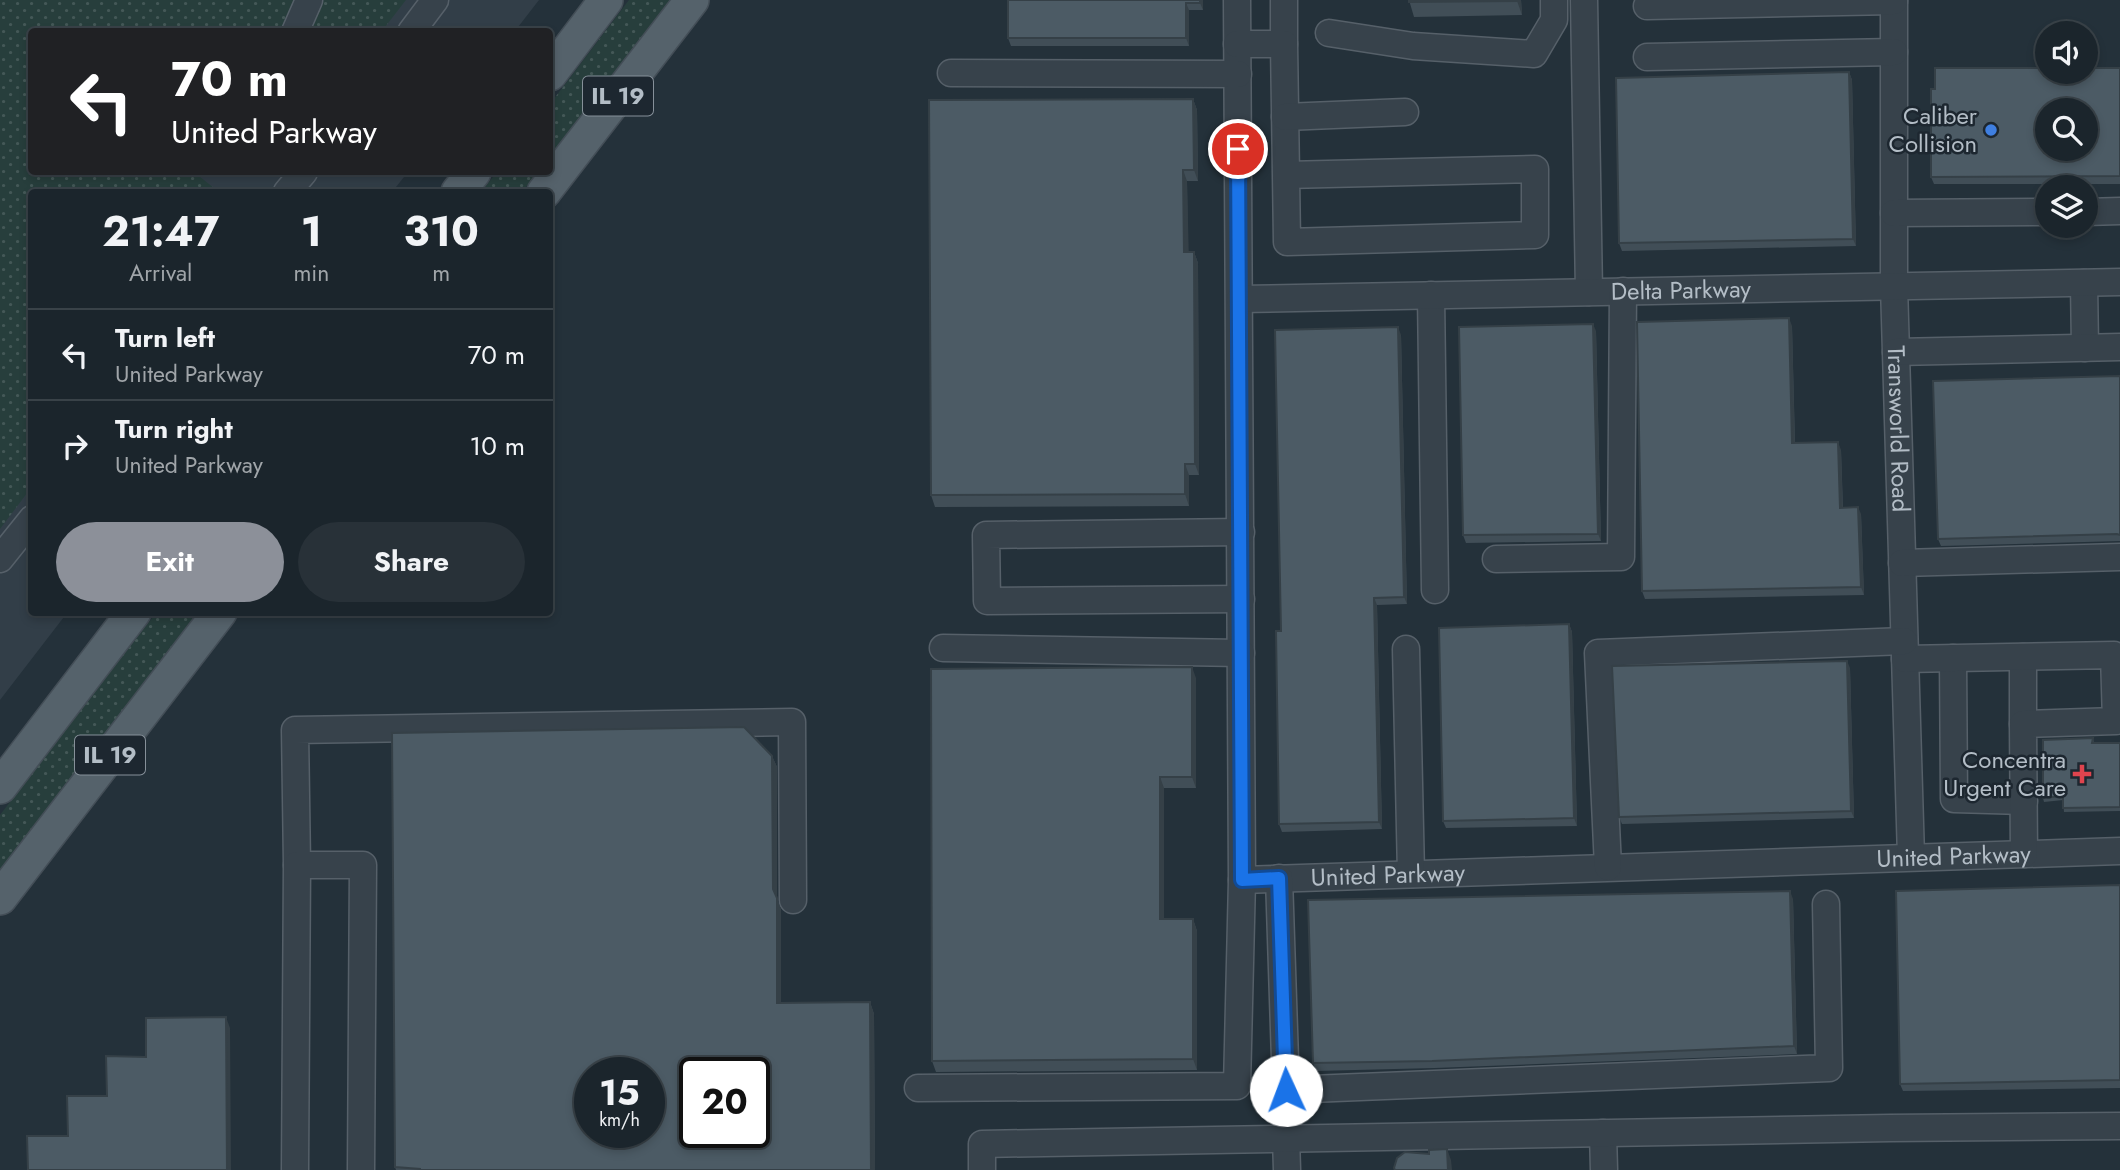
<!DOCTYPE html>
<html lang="en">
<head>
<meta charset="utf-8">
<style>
	body { margin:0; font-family:Jost,sans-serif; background:#283138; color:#f1f3f6; height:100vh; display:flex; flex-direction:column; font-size:26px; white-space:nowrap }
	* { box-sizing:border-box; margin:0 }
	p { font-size:23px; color:#a0a5a9 }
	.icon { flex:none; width:38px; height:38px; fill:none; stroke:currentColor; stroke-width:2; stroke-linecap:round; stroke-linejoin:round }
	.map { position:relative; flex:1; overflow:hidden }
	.drawer { position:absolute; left:28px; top:189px; width:525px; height:427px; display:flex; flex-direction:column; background:#1b252c; border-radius:7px; box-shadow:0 4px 10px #0003,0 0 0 2px #394248 }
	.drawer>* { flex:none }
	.banner { position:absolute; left:28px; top:28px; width:525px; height:147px; border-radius:7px; box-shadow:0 4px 10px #0003,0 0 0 2px #394248; background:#202124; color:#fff; overflow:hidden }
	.tools { position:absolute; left:2035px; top:21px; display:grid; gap:14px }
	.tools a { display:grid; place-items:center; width:63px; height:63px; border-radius:50%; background:#1b252c; box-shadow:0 4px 10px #0003,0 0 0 2px #394248; font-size:35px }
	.speed { position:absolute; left:574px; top:1057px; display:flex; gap:14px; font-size:35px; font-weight:700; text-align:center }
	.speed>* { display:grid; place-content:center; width:91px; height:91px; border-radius:50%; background:#1b252c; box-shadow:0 4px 10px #0003,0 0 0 2px #394248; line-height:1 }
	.speed small { font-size:18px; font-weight:400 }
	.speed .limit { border:4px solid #111; border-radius:10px; background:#fff; color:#111 }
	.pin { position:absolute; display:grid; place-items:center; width:60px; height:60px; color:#fff; margin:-30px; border:4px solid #fff; border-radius:50%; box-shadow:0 2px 7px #0007 }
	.me { position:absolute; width:77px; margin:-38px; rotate:358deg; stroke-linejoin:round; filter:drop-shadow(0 0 5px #0008) }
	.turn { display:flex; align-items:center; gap:24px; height:147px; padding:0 28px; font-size:32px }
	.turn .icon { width:91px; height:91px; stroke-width:2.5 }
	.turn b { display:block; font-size:49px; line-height:60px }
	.eta { display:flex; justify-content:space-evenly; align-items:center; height:119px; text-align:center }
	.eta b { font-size:42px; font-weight:700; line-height:49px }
	.action { display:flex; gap:14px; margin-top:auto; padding:14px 28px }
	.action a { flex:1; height:80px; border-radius:42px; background:#8c9099; color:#fff; font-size:28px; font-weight:700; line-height:80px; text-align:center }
	.action a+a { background:#283138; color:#f1f3f6 }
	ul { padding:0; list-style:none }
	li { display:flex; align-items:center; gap:21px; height:91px; padding:0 28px; border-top:2px solid #394248 }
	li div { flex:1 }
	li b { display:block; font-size:26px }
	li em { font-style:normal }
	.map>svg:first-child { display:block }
	.airport { fill:#323e48 }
	.grass { fill:url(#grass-dots) }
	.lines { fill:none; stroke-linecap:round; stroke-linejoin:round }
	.minor-casing { stroke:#566069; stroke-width:29 }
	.major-casing { stroke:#444e57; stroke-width:36 }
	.minor { stroke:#37424b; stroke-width:26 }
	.major { stroke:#55626b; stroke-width:33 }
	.wall { fill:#414e57 }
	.shaded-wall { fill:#354047 }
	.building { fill:#4c5b65; stroke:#354047; stroke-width:2; fill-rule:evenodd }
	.route-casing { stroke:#114b97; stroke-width:18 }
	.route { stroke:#1a73e8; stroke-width:12 }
	.shop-dot { fill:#3f7fe0; stroke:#1d2730; stroke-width:2.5 }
	.health-dot { fill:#e0444e; stroke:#1d2730; stroke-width:2.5 }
	.labels { text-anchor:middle; stroke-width:5; stroke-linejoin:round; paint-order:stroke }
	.shield { fill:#1d2730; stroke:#869099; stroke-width:2 }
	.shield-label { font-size:23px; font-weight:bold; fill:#b3bdc6 }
	.poi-label { font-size:24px; fill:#b3bdc6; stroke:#1d2730; text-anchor:end }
	.street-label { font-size:24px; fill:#b3bdc6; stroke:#1d2730 }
</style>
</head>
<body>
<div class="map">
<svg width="2120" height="1170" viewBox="0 0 2120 1170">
	<defs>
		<pattern id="grass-dots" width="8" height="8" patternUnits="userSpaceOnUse" patternTransform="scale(1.75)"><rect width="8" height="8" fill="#273e3c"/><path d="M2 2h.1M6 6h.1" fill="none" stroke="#445857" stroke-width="1.8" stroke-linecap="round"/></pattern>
	</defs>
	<rect width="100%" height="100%" fill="#24313a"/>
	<path class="airport" d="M 0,0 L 539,0 L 515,31 L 32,32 L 32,172 L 408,172 L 392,192 L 32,192 L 32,612 L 67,613 L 0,700 Z"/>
	<path class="grass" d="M 0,0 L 406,0 L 382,31 L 32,32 L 32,172 L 194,172 L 219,192 L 32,192 L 31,488 L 0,529 Z
		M 629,0 L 670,0 L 550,156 L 550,104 Z
		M 497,172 L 538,172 L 522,192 L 481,192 Z
		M 156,613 L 197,613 L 0,870 L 0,815 Z"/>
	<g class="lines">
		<defs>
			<g id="minor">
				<path id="s1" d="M 1237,0 L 1242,880 L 2120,851"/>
				<path d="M 1284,0 L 1284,44"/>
				<path d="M 1584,0 L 1589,292"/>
				<path id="s2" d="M 1894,0 L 1894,286 L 1911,857"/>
				<path d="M 1647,6 L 1894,1"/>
				<path d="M 295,32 L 309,0"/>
				<path d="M 411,32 L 435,0"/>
				<path d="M 1329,33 L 1413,46 L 1534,54 L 1554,20 L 1554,0"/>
				<path d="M 1237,44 L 1284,44 L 1287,242 L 1535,235 L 1535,169 L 1286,175"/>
				<path d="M 1647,57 L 1894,52"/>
				<path d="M 951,73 L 1238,74"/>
				<path d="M 1285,117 L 1405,112"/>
				<path d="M 287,192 L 304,172"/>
				<path d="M 2086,212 L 2120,211"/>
				<path d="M 1894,213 L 2048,212"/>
				<path d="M 2084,283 L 2085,348"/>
				<path d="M 1431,295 L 1435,590"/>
				<path id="s3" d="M 1240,299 L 2120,282"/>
				<path d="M 1896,352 L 2120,347"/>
				<path d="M 1241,532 L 986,535 L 987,601 L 1241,599"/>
				<path d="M 0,559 L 32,519"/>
				<path d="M 1496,559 L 1621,557 L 1623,291"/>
				<path d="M 1902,563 L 2120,557"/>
				<path d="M 943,648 L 1241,653"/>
				<path d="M 1406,649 L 1411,874"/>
				<path d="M 2023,657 L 2023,724"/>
				<path d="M 1953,658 L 1954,799 L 2024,801"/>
				<path d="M 1905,659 L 2114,655 L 2116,721 L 2023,724 L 2024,854"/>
				<path d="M 297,865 L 295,730 L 792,722 L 793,900"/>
				<path d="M 1608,867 L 1598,653 L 1904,641"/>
				<path d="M 1279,878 L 1286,1090 L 1829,1068 L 1826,904"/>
				<path d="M 918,1088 L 1237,1086 L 1242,880"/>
				<path d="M 1603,1133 L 1604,1170"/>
				<path d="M 1286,1138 L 1287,1170"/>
				<path d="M 295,1170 L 297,865 L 363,865 L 361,1170"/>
				<path d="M 982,1170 L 982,1144 L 1890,1128 L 2120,1126"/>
			</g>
			<path id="major" d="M 550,74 L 606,0
				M 458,192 L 474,172
				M 544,192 L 692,0
				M 0,787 L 134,612
				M 0,898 L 220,612"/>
		</defs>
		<use href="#minor" class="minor-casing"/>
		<use href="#major" class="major-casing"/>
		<use href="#minor" class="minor"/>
		<use href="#major" class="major"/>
	</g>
	<path class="wall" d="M 1008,0 L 1203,0 L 1203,10 L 1189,10 L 1189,46 L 1011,46 L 1008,38 Z
		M 1409,0 L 1521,0 L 1522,15 L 1414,17 Z
		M 2120,68 L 2120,184 L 1934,184 L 1931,177 Z
		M 1849,72 L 1852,80 L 1856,246 L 1622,251 L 1619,243 Z
		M 1193,99 L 1197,110 L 1198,181 L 1187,181 L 1188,252 L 1194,252 L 1198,263 L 1199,475 L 1189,475 L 1189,506 L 935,507 L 931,495 Z
		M 1792,326 L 1795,443 L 1841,450 L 1843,508 L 1861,514 L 1864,595 L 1645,599 L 1642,591 Z
		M 1596,331 L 1601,541 L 1466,543 L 1463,535 Z
		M 1401,335 L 1407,604 L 1377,605 L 1382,829 L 1282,832 L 1279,824 L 1281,631 Z
		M 2120,376 L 2120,541 L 1941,546 L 1938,539 Z
		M 1569,624 L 1572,632 L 1577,826 L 1446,828 L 1443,821 Z
		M 1850,668 L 1854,818 L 1622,824 L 1619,817 Z
		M 1196,678 L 1196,788 L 1164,788 L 1164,919 L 1193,919 L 1197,931 L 1197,1070 L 936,1072 L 932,1061 Z
		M 2093,738 L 2094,743 L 2120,743 L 2120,811 L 2064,812 L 2063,800 L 2044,802 L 2043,798 Z
		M 772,756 L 777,767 L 777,899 L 781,910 L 781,1003 L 870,1002 L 874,1014 L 875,1170 L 396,1170 L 395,1167 Z
		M 2120,885 L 2120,1088 L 1903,1091 L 1900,1084 Z
		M 1793,899 L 1797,1054 L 1435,1068 L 1316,1071 L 1313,1063 Z"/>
	<path class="shaded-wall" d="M 1200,0 L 1203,0 L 1203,10 L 1200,3 Z
		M 1517,0 L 1521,0 L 1522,15 L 1517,1 Z
		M 1186,3 L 1189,10 L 1189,46 L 1186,38 Z
		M 1849,72 L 1852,80 L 1856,246 L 1853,239 Z
		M 1193,99 L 1197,110 L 1198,181 L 1194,170 Z
		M 1183,170 L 1187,181 L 1189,263 L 1184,252 Z
		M 1194,252 L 1198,263 L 1199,475 L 1195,464 Z
		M 1789,318 L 1792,326 L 1795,450 L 1792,443 Z
		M 1593,324 L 1596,331 L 1601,541 L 1598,534 Z
		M 1398,327 L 1401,335 L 1407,604 L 1404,597 Z
		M 1838,442 L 1841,450 L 1843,516 L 1840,508 Z
		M 1185,464 L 1189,475 L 1189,506 L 1185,494 Z
		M 1858,507 L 1861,514 L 1864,595 L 1861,587 Z
		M 1374,598 L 1377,605 L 1382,829 L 1379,822 Z
		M 1569,624 L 1572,632 L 1577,826 L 1574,818 Z
		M 1847,661 L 1850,668 L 1854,818 L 1851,811 Z
		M 1192,667 L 1196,678 L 1196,788 L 1192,777 Z
		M 772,756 L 777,767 L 777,899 L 781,910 L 781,1014 L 777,1003 L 773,889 Z
		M 1160,777 L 1164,788 L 1164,931 L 1160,919 Z
		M 1790,891 L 1793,899 L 1797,1054 L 1794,1046 Z
		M 1193,919 L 1197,931 L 1197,1070 L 1193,1059 Z
		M 870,1002 L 874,1014 L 875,1170 L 871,1170 Z
		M 226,1017 L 230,1028 L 231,1170 L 227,1170 Z
		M 1447,1149 L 1451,1160 L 1452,1170 L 1448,1170 Z"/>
	<path class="building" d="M 1008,0 L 1200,0 L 1200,3 L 1186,3 L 1186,38 L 1008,38 Z
		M 1409,0 L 1517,0 L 1517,1 L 1409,2 Z
		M 1935,68 L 2048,68 L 2048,72 L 2086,72 L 2086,68 L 2120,68 L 2120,176 L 1931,177 L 1931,89 L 1935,89 ZM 2048,110 L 2086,110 L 2086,149 L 2048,149 Z
		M 1849,72 L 1853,239 L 1619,243 L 1616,78 Z
		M 1193,99 L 1194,170 L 1183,170 L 1184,252 L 1194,252 L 1195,464 L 1185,464 L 1185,494 L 931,495 L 929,100 Z
		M 1789,318 L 1792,443 L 1838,442 L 1840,508 L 1858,507 L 1861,587 L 1642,591 L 1637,322 Z
		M 1593,324 L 1598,534 L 1463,535 L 1459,327 Z
		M 1398,327 L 1404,597 L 1374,598 L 1379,822 L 1279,824 L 1276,631 L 1281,631 L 1275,330 Z
		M 2120,376 L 2120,535 L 2117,534 L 1938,539 L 1933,381 Z
		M 1569,624 L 1574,818 L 1443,821 L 1439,628 Z
		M 1847,661 L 1851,811 L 1619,817 L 1612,666 Z
		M 1192,667 L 1192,777 L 1160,777 L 1160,919 L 1193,919 L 1193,1059 L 932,1061 L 931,669 Z
		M 744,727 L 772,756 L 773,889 L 777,898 L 777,1003 L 870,1002 L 871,1170 L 420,1170 L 420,1169 L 395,1167 L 392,733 ZM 590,1073 L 649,1073 L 649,1132 L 590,1132 ZM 695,1073 L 754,1073 L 754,1132 L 695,1132 Z
		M 2093,738 L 2092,743 L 2120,743 L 2120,807 L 2063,808 L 2063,796 L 2043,798 L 2043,740 Z
		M 2120,885 L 2120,1080 L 1900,1084 L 1896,891 Z
		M 1790,891 L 1794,1046 L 1432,1061 L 1313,1063 L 1308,900 Z
		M 226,1017 L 227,1170 L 28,1170 L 27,1136 L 68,1136 L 67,1096 L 107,1096 L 106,1056 L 146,1057 L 146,1018 Z
		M 1447,1149 L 1448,1170 L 1395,1170 L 1394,1168 L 1397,1158 L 1405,1152 L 1429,1154 L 1429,1150 Z"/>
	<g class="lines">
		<defs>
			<path id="route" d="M 1238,149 L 1242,880 L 1279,878 L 1286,1090"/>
		</defs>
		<use href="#route" class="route-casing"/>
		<use href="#route" class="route"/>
	</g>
	<circle class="shop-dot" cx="1991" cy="130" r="7"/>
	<path class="health-dot" d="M2078.5 763.5h7v7h7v7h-7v7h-7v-7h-7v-7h7z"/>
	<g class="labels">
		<g class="shield">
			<rect x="583" y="76.5" width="70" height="39" rx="5"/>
			<rect x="75" y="735.5" width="70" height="39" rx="5"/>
		</g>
		<g class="shield-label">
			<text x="618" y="104">IL 19</text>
			<text x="110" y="763">IL 19</text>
		</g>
		<g class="poi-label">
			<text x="1977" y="124">Caliber<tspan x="1977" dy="28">Collision</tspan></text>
			<text x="2066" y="768">Concentra<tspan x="2066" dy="28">Urgent Care</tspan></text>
		</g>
		<g class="street-label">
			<text dy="8" stroke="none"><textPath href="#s3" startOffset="441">Delta Parkway</textPath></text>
			<text dy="8" stroke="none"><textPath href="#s2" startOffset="429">Transworld Road</textPath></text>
			<text dy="8" stroke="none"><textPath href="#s1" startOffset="1592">United Parkway</textPath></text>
			<text dy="8" stroke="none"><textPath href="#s1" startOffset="1026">United Parkway</textPath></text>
		</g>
	</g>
</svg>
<div class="tools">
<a><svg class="icon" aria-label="sound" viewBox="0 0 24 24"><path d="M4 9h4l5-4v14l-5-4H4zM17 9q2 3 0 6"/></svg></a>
<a><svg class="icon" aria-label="search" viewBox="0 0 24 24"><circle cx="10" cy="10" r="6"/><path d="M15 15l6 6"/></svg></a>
<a><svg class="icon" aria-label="layers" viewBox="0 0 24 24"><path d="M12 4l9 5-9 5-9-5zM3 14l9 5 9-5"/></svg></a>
</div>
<div class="speed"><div>15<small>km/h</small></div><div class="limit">20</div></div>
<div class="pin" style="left:1238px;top:149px;background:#d93025"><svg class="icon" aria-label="arrive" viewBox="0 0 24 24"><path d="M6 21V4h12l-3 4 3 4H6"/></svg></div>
<svg class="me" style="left:1286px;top:1090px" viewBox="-20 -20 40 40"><circle r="19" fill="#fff"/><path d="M0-13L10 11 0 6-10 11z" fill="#1a73e8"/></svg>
<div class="banner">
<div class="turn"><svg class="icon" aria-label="left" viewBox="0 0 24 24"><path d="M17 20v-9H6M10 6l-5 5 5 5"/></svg><div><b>70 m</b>United Parkway</div></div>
</div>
<section class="drawer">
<div class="eta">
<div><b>21:47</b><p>Arrival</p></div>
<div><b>1</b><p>min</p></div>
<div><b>310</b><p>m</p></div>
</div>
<ul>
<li><svg class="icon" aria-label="left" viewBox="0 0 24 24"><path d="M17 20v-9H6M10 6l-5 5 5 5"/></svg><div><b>Turn left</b><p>United Parkway</p></div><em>70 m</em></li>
<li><svg class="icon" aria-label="right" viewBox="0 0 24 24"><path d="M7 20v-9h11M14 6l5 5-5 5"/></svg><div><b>Turn right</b><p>United Parkway</p></div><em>10 m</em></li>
</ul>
<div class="action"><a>Exit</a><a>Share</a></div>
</section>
</div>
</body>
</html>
